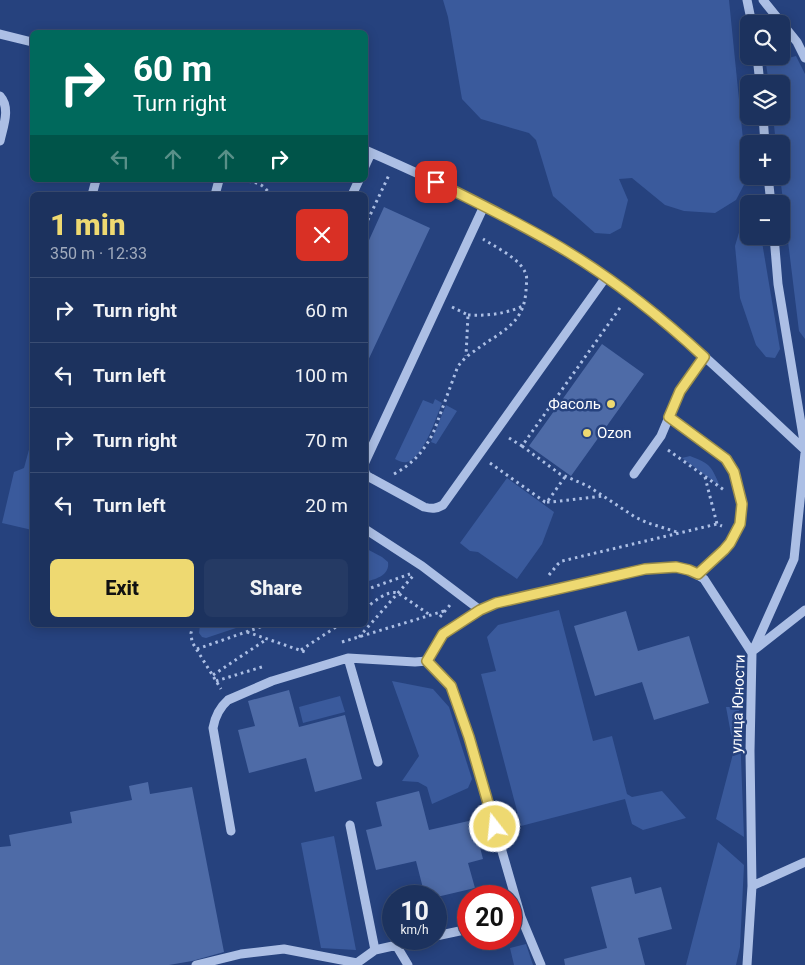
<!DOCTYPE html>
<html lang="en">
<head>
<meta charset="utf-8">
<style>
	body { margin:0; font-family:Roboto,sans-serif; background:#253a64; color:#f1f3f6; height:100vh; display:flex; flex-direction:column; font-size:19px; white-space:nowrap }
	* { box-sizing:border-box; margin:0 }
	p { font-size:16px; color:#a0aabc }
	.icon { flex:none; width:28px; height:28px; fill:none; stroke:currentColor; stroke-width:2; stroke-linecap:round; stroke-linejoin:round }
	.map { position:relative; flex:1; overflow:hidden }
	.side { position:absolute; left:30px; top:192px; width:338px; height:435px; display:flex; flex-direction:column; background:#1c325e; border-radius:8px; box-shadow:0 2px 12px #0003,0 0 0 1px #3a4d73 }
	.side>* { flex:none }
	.banner { position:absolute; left:30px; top:30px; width:338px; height:152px; border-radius:8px; box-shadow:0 2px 12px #0003,0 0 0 1px #3a4d73; background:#00695c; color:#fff; overflow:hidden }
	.fabs { position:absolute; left:740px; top:15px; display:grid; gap:10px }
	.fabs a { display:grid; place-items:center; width:50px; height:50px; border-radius:8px; background:#1c325e; box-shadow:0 2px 12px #0003,0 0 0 1px #3a4d73; font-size:25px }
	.speed { position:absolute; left:382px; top:885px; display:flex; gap:10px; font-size:25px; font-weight:700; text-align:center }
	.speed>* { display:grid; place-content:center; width:65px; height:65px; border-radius:50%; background:#1c325e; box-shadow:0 2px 12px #0003,0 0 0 1px #3a4d73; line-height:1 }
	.speed small { font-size:12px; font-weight:400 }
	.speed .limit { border:8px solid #d22; background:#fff; color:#111 }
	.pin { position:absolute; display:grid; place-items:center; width:42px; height:42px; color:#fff; margin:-21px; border-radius:10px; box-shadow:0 2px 8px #0006 }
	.me { position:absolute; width:55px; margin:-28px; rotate:344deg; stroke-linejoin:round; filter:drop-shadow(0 0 4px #0008) }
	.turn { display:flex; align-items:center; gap:18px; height:105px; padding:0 20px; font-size:22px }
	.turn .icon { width:65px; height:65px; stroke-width:2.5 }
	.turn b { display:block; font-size:35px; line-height:42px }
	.lanes { display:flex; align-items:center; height:48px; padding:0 20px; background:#0003; justify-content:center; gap:25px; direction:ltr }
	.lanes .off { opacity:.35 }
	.round { display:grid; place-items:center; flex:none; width:52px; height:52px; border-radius:8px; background:#253a64 }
	.summary { display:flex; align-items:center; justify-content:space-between; height:85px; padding:0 20px }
	h1 { font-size:30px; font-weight:800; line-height:38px; color:#eed971 }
	.button { display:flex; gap:10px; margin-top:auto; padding:10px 20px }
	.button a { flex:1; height:58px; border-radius:8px; background:#eed971; color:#111; font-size:20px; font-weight:800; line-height:58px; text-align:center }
	.button a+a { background:#253a64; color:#f1f3f6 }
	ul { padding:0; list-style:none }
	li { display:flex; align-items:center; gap:15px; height:65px; padding:0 20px; border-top:1px solid #3a4d73 }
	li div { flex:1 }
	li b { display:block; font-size:19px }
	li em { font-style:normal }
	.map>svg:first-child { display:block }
	.green { fill:#3a5a9c }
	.building { fill:#4e6ba7 }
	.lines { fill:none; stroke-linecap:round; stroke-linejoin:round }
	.path { stroke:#acbfe5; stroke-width:3; stroke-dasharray:2.5 4; stroke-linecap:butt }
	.minor { stroke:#acbfe5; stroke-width:9 }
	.route-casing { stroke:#9b8d49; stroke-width:12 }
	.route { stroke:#eed971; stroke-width:9 }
	.poi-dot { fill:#eed971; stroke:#26427e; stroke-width:2 }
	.labels { text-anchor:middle; stroke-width:5; stroke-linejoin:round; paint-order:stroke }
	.poi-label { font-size:15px; fill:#fff; stroke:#26427e; text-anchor:end }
	.street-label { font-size:15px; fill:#fff; stroke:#26427e }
</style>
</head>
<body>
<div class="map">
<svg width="805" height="965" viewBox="0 0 805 965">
	<rect width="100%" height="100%" fill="#26427e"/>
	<path class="green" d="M 443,0 L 729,0 L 747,179 L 736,200 L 715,213 L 684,211 L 665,205 L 632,178 L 619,179 L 628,200 L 621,228 L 610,234 L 595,233 L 553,196 L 536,140 L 529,133 L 481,119 L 462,99 L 448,17 Z
		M 796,56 L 805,74 L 805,339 L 799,331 L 780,176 L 781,176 L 781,144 L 776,144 L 773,116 L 781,116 L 781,84 L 769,84 L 766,64 Z
		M 749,217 L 749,236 L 761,236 L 780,349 L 775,358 L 766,357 L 756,345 L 740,298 L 735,246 L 743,219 Z
		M 435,399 L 442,403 C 436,418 424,457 407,462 C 403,463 399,461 395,459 L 423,400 L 433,404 Z
		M 446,405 L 457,411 L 436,444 L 431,442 Z
		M 32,442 L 32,530 L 2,523 L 14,472 L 24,468 L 30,446 Z
		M 690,456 C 711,464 711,466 720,486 L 682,458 Z
		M 507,478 L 554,512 L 542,544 L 517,579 L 478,552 L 470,551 L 460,543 Z
		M 365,548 L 382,557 L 388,562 C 390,576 375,579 365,582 Z
		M 559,610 L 593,741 L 612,736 L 627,794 L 632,797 L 662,791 L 686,818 L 643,830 L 632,824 L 625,799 L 521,826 L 481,674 L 496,671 L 487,637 L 498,625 Z
		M 200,625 L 245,625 L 206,638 L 202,637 L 199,633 Z
		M 392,681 L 433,689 L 449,707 L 472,779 L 468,788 L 432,804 L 427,787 L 418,782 L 402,781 L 419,756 Z
		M 340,696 L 345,712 L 303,723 L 299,707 Z
		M 726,707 L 739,707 L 744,837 L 716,819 L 734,750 Z
		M 334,836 L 356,950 L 321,948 L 301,843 Z
		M 718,842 L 744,865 L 740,947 L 736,965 L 686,965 Z
		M 526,944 L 533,965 L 514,965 L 510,948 Z"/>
	<path class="building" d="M 384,207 L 430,228 L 365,367 L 365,249 Z
		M 602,344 L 644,374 L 571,476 L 529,446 Z
		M 626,611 L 638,651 L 689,636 L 709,703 L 654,720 L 642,682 L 595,696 L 574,626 Z
		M 289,690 L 299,727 L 345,715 L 362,779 L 315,792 L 306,758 L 249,773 L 238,730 L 255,726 L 248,701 Z
		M 148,782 L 150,794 L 192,787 L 224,952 L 192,961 L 169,965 L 0,965 L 0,847 L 11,846 L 9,835 L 72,823 L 70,812 L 132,800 L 129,786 Z
		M 419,791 L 429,830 L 473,820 L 483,859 L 468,863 L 475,888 L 441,896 L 425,896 L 416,861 L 376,870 L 366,830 L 382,826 L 376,802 Z
		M 631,877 L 635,894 L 661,887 L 672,929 L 638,938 L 645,965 L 565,965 L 564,959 L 607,948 L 591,887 Z"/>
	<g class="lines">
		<path class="path" d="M 242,180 C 255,183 263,182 270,195
			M 365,226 L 389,175
			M 452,307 L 468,315 L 466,356
			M 468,315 C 487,316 505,314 523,306
			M 509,438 L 522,446 L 622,305
			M 522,446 L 560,474 L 588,486 L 635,517 L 648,523 L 680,533
			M 668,450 L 724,490
			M 490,463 L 545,502 L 547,502 L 565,477
			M 394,474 C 413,464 425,450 434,431 L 458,366 L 466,357 C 476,350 485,343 495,337 C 514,324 524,315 526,291 C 526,285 528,277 525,272 C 520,259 494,246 483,239
			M 705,477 L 717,524
			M 547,502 L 552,502 L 604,496
			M 549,575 L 558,564 L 562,561 L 717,524 L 722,526
			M 365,590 L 410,574
			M 365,608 C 375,602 386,590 398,593 L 430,615
			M 440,617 L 450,605
			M 193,625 L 191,633 L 192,642 L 221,689
			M 247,632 L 308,653
			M 359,637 L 413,576
			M 342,642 L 444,611
			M 197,649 L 266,625
			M 301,650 L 339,625
			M 213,675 L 267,639
			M 216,681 L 265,666"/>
		<path class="minor" d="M 747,0 L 752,24
			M 763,0 L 797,42 L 805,58
			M 0,34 L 32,42
			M 757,56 L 760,84
			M 0,96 C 11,108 3,127 0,141
			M 763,116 L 765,144
			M 365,150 C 448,186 531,226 605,277 C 678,327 740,390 805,450
			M 365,166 L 371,153
			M 768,176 L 771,204
			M 92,195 L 96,180
			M 215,195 L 219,180
			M 352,195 L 359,180
			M 774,236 L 778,284 L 805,448
			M 669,417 L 726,459 L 734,472 L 742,504 L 740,524 L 730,543 L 724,550 L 698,574
			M 365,462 L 484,206
			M 365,472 L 366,475 L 371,478 L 424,507 C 432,509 436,509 443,505 L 606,277
			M 634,474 L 661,436 L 680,391 L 704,357
			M 365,529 L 422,566 L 480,610
			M 754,650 L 805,610
			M 427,661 L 443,634 L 488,606 L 496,603 L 645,569 L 676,567 L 689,570 L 704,579 L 752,653
			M 378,762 L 348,658 L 415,662 L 427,661 L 451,686 L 469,737 L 521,917 L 541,965
			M 350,825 L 375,950
			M 231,831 L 213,728 C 215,716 219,708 228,700 L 272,681 L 348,658
			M 752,886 L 805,862
			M 511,919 L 521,917
			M 436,936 L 469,929
			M 396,945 L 408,965
			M 196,965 L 241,954 L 284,949 L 357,963 L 375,950 L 424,939
			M 747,965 L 752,886 L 750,751 L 752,653 L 794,559 L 805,453"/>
	</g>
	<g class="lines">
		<defs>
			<path id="route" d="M 436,182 C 480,204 526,226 568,252 C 617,282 662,318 704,357 L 680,391 L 669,417 L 726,459 L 734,472 L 742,504 L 740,524 L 730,543 L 724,550 L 698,574 L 689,570 L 676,567 L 645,569 L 496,603 L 480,610 L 443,634 L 427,661 L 451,686 L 469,737 L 495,827"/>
		</defs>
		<use href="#route" class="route-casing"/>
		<use href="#route" class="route"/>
	</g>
	<g class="poi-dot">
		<circle cx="611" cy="404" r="5"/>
		<circle cx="587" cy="433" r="5"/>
	</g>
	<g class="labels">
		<g class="poi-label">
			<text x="601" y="409">Фасоль</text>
			<text x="597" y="438" text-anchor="start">Ozon</text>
		</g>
		<g class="street-label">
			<text transform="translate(738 704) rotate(-88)" y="5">улица Юности</text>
		</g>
	</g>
</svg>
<div class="fabs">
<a><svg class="icon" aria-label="search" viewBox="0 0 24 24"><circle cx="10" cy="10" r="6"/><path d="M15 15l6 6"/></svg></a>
<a><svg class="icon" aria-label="layers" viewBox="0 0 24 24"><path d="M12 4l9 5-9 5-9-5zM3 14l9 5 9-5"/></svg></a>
<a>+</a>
<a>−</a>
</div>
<div class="speed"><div>10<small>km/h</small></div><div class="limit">20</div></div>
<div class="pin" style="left:436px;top:182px;background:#d93025"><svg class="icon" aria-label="arrive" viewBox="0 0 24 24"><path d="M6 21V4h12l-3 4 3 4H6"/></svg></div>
<svg class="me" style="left:495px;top:827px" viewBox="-20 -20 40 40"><circle r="17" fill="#eed971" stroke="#fff" stroke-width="3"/><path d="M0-11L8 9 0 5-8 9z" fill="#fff"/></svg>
<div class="banner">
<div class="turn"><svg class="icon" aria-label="right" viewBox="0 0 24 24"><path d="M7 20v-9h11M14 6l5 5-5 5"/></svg><div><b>60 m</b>Turn right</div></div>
<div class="lanes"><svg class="icon off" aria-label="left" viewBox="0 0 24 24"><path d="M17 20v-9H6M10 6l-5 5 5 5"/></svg><svg class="icon off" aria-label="ahead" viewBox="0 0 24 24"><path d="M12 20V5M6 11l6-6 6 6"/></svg><svg class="icon off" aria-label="ahead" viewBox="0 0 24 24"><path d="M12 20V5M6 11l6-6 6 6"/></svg><svg class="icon" aria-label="right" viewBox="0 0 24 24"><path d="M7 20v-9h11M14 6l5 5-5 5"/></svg></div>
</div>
<section class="side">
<div class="summary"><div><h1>1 min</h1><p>350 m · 12:33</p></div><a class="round" style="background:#d93025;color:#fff"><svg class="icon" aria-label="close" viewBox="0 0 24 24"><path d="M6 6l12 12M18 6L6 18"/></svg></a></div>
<ul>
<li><svg class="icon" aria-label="right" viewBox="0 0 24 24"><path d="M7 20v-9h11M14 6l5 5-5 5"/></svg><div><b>Turn right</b></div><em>60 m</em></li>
<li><svg class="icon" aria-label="left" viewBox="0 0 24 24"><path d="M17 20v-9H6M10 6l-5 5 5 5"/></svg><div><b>Turn left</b></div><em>100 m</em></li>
<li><svg class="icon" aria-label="right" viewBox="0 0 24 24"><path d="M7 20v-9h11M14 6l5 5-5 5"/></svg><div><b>Turn right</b></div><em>70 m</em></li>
<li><svg class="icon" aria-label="left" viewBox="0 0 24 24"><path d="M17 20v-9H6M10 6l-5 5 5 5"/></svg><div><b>Turn left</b></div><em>20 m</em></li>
</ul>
<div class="button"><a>Exit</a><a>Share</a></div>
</section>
</div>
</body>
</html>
